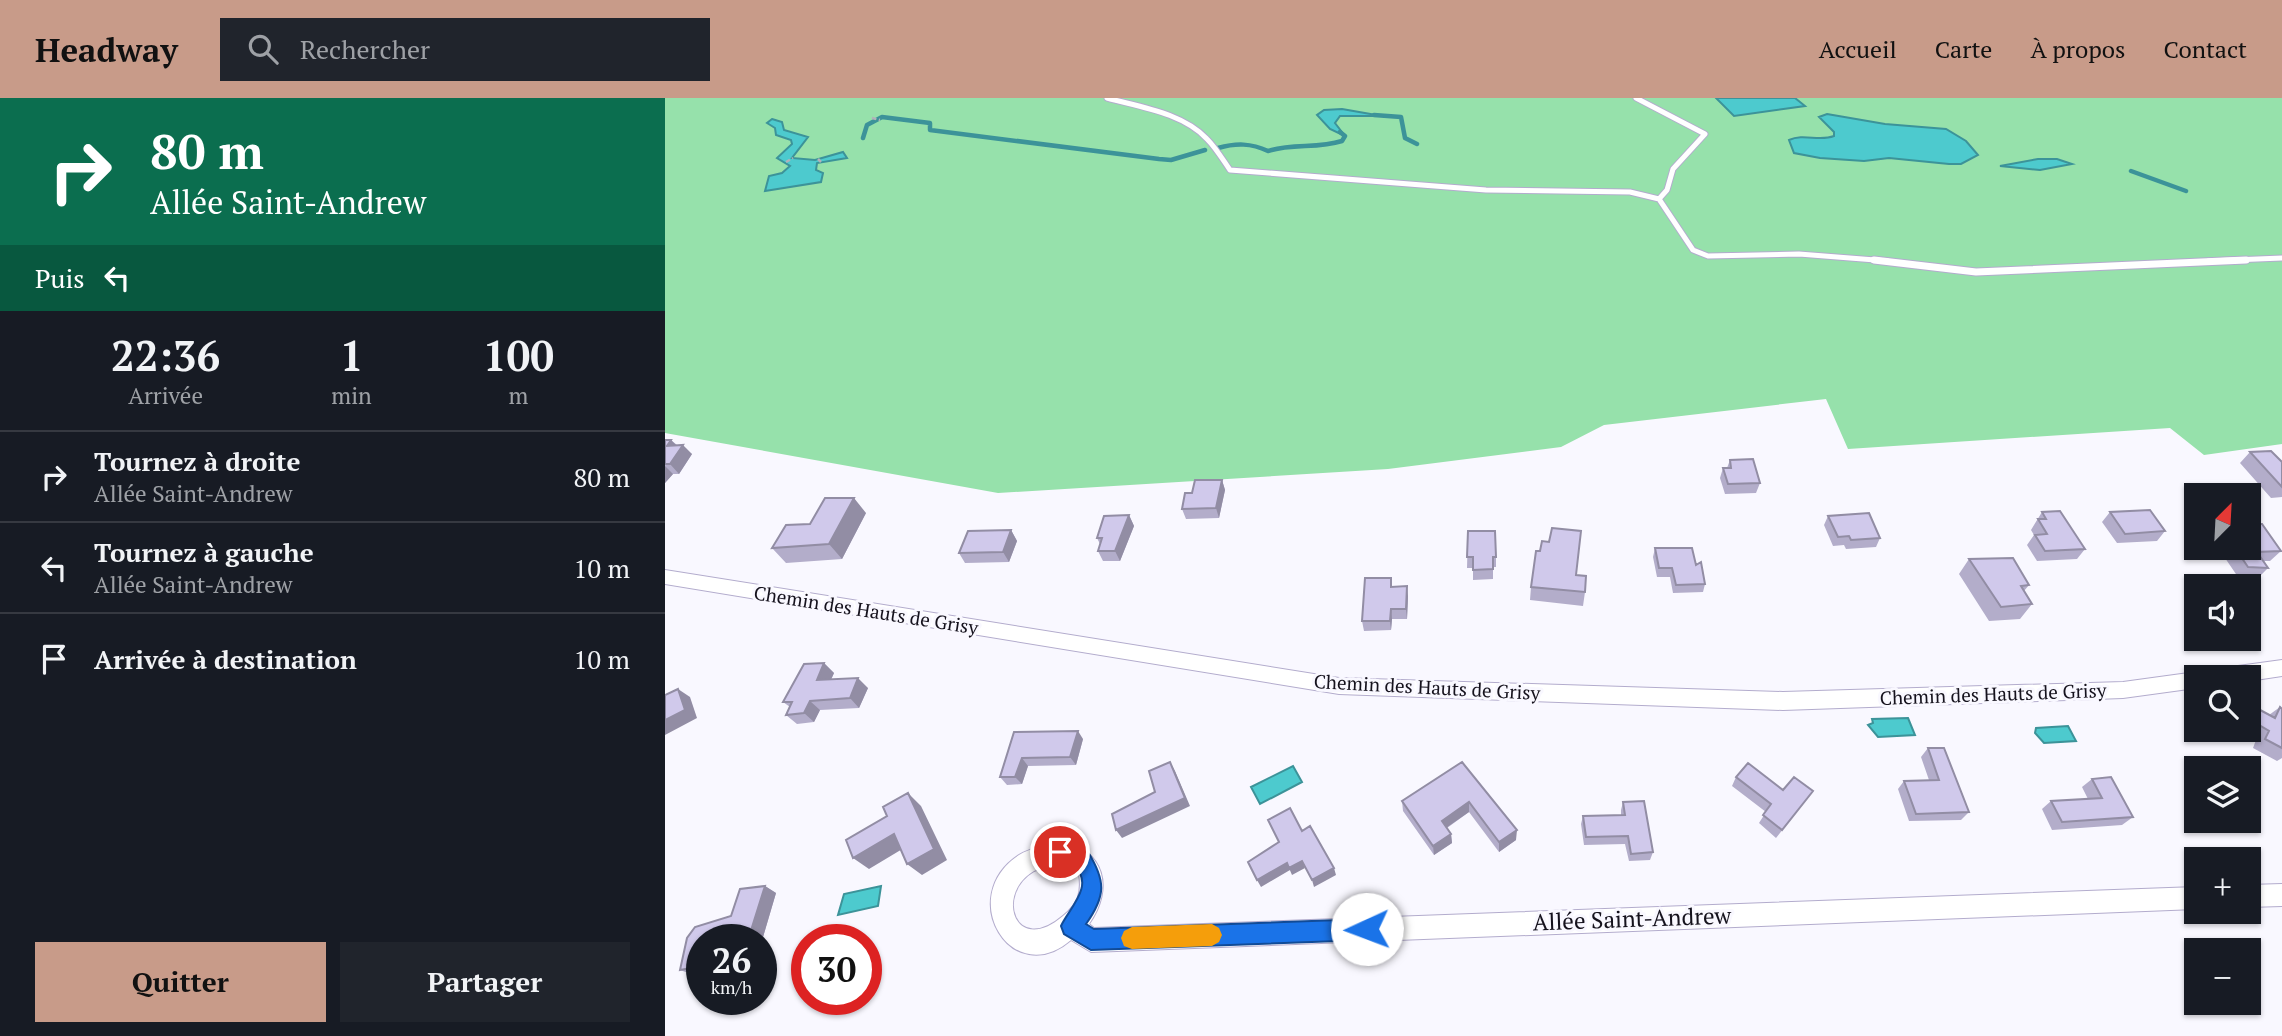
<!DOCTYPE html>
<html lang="fr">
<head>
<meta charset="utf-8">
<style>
	body { margin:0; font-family:"PT Serif",serif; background:#20242c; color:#f1f3f6; height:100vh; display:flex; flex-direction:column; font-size:26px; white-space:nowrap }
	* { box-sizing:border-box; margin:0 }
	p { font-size:23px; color:#9ea1a6 }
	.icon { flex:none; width:38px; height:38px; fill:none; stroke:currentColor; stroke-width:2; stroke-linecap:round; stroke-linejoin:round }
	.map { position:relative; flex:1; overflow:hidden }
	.panel { display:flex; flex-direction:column; background:#171b24; width:665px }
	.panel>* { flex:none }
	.guide { background:#0b6e4f; color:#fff; overflow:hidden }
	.needle { width:46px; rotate:24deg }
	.controls { position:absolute; left:1519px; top:385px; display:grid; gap:14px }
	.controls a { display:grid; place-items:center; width:77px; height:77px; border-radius:0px; background:#171b24; box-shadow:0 2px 5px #0004; font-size:35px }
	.speed { position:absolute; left:21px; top:826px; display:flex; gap:14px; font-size:35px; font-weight:700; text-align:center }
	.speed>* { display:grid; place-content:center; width:91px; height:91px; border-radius:50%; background:#171b24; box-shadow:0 2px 5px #0004; line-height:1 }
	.speed small { font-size:18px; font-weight:400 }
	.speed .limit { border:10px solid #d22; background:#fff; color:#111 }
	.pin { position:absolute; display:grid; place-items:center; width:60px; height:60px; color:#fff; margin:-30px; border:4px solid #fff; border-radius:50%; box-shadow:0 2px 7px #0007 }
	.me { position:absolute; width:77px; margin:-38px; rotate:268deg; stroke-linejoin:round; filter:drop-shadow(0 0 5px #0008) }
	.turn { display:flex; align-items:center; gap:24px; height:147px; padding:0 35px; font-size:32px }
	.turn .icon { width:91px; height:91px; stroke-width:2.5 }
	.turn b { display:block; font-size:49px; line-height:60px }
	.then { display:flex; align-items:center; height:66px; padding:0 35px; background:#0003; gap:14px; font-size:26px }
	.eta { display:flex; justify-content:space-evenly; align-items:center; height:119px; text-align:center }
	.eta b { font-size:42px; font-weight:700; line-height:49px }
	.cta { display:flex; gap:14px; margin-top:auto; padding:14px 35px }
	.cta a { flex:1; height:80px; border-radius:0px; background:#c89b89; color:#111; font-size:28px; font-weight:700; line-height:80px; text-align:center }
	.cta a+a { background:#20242c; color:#f1f3f6 }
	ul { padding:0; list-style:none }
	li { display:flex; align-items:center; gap:21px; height:91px; padding:0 35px; border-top:2px solid #363941 }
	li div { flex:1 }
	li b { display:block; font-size:26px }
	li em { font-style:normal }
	header { display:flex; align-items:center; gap:42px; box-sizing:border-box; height:98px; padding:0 35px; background:#c89b89; color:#111 }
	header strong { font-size:33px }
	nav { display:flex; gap:38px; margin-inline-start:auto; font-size:24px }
	.search { width:490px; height:63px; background:#20242c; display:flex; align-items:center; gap:18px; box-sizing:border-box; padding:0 24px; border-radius:0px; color:#9ea1a6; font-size:26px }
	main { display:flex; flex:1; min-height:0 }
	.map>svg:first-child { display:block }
	.green { fill:#96e1ab }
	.water { fill:#4dcace; stroke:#3c9399; stroke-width:2 }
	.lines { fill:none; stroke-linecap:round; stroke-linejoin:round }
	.stream { stroke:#3c9399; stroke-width:4.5 }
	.lane-far1-casing { stroke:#b3accd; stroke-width:7 }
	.lane-casing { stroke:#b3accd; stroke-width:9 }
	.street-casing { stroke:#b3accd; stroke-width:2 }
	.path { stroke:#b3b2ba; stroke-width:2.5; stroke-dasharray:4.5 2.5; stroke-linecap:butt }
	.lane-far1 { stroke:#fff; stroke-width:5 }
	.lane { stroke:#fff; stroke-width:7 }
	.street { fill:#fff; fill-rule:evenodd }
	.wall { fill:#b3adca }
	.shaded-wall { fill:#928da4 }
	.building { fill:#d0c9eb; stroke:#928da4; stroke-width:2 }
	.route { fill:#1a73e8; stroke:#114b97; stroke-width:2 }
	.slow { fill:#f59e0b }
	.labels { text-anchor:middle; stroke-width:6; stroke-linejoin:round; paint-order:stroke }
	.street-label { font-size:19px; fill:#15121d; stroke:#f9f8ff }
	.near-street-label { font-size:23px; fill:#15121d; stroke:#f9f8ff }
</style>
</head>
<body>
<header>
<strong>Headway</strong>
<div class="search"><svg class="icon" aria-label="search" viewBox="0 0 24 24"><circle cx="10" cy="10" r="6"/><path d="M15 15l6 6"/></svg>Rechercher</div>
<nav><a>Accueil</a><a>Carte</a><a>À propos</a><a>Contact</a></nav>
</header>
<main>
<section class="panel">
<div class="guide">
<div class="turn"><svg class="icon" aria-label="right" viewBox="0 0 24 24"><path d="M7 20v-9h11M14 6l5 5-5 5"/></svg><div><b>80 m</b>Allée Saint-Andrew</div></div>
<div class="then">Puis<svg class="icon" aria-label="left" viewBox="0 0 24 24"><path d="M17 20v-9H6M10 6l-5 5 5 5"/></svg></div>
</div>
<div class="eta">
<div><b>22:36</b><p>Arrivée</p></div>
<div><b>1</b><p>min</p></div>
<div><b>100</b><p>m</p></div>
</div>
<ul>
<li><svg class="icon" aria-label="right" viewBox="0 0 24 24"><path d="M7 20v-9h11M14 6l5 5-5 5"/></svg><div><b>Tournez à droite</b><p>Allée Saint-Andrew</p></div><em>80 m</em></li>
<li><svg class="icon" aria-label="left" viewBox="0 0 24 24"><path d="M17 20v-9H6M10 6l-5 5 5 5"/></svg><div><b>Tournez à gauche</b><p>Allée Saint-Andrew</p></div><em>10 m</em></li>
<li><svg class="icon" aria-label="arrive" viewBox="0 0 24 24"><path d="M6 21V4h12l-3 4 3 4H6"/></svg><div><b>Arrivée à destination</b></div><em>10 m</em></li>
</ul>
<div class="cta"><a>Quitter</a><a>Partager</a></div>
</section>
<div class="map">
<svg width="1617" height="938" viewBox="0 0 1617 938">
	<rect width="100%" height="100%" fill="#f9f8ff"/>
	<path class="green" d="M 0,0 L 1617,0 L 1617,346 L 1539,357 L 1505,330 L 1183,351 L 1161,301 L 939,327 L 896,349 L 723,371 L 333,395 L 0,335 Z"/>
	<path class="water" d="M 1051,0 L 1130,0 L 1140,8 L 1069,18 Z
		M 677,11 L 717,18 L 675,18 L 670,25 L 680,38 L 665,31 L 652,17 L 659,12 Z
		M 1162,16 L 1220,26 L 1281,31 L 1301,43 L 1313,57 L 1296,66 L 1284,66 L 1224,60 L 1199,63 L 1155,60 L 1129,55 L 1124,42 C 1139,35 1154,44 1169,38 L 1169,34 L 1154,19 Z
		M 107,21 L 117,24 L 119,32 L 143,39 L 127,60 L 150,62 L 178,54 L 182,60 L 152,65 L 151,72 L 158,75 L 156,84 L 100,93 L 104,78 L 117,75 L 125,68 L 112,60 L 127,46 L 126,42 L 111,37 L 110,30 L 102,25 Z
		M 1373,61 L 1392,61 L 1407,66 L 1375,72 L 1335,68 Z
		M 1243,620 L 1250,637 L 1213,639 L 1203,627 L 1208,625 L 1207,621 Z
		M 1403,628 L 1411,643 L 1379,645 L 1370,635 L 1371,630 Z
		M 628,668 L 637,684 L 595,706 L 586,689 Z
		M 216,788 L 213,808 L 173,817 L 179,796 Z"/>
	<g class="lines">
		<path class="stream" d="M 709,17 L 736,19 L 740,40 L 752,46
			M 198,40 L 202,27 L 217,19 L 265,25 L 265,32 L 494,61 L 506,62 L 540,52
			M 553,50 C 571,45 586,45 603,53 C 628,45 652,51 677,43 L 680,38 L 675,34
			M 1466,73 L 1521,93"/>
		<defs>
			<path id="lane-far1" d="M 442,0 C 475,9 518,15 542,41 C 551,50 558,62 565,72 L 821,92 L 965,94 L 994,101 L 1028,152 L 1043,158 L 1134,156 L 1223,163
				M 971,0 L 1040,36 L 1008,71 L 1002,92 L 994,101
				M 1543,163 L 1617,160"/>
			<path id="lane" d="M 1209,162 L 1311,174 L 1581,162"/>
			<path id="street" d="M 0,472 L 674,580 L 1118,594 L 1458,584 L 1531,574 L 1539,579 L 1531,579 L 1531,590 L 1458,600 L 1118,612 L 674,596 L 0,486 Z
				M 1617,562 L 1617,578 L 1584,583 L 1584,579 L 1541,579 L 1544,573 L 1551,571 Z
				M 395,743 C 440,751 449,791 424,826 L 429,830 L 1531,789 L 1531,811 L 426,854 L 406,842 C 347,893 290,799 354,757 C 365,750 382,747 395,743 ZM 395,765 L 414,776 C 417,795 413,806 398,818 C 350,859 329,796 369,773 C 377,769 387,767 395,765 Z
				M 1617,786 L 1617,808 L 1584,809 L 1584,787 Z"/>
		</defs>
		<use href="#lane-far1" class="lane-far1-casing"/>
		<use href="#lane" class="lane-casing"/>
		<use href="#street" class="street-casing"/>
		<path class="path" d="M 207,20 L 215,22
			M 153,61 L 156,64
			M 121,64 L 128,60"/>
		<use href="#lane-far1" class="lane-far1"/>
		<use href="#lane" class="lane"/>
		<use href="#street" class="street"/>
	</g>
	<path class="wall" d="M 0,342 L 6,342 L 12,347 L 27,356 L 14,376 L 8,376 L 0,385 Z
		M 1585,354 L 1617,364 L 1617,399 L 1606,400 L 1575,365 Z
		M 1065,362 L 1095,385 L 1091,395 L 1060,396 L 1055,380 L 1058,370 L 1062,370 Z
		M 557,382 L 560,392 L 554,420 L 521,421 L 517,411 L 527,395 Z
		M 1377,414 L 1420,451 L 1412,461 L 1372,463 L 1362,447 L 1369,437 L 1366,432 Z
		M 1445,414 L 1500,433 L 1492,443 L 1452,445 L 1437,424 Z
		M 201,415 L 177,461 L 121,465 L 107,450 L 145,426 Z
		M 464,417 L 469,428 L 455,463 L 438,463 L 433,453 L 435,446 L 432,440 Z
		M 1163,418 L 1215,440 L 1211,449 L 1181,451 L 1179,447 L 1168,448 L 1159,427 Z
		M 346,432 L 352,443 L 344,464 L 300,465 L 294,455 Z
		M 803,433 L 831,459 L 831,469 L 828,469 L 828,481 L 808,482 L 808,470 L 802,470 Z
		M 990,450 L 1031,467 L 1040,486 L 1038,494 L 1008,495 L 1005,479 L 992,479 L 988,459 Z
		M 1560,450 L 1584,450 L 1616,453 L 1605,463 L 1599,463 L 1603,470 L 1593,480 L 1573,479 L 1560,460 L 1564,456 Z
		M 1304,461 L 1364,487 L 1359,493 L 1367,506 L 1355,521 L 1324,523 L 1294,476 Z
		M 911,477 L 920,494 L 918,508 L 865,502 L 866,489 Z
		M 726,480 L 727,489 L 743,498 L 742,521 L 727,521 L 726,532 L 699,533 L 697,523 Z
		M 159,565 L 169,575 L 166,582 L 203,590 L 194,610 L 155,612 L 149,624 L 132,626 L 121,617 L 125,609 L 118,604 Z
		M 1584,606 L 1604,617 L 1615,609 L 1617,611 L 1617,660 L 1612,663 L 1588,650 L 1591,642 L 1574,632 L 1584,632 Z
		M 349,634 L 418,641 L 411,667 L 363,668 L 357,686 L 342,687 L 335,679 Z
		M 1263,650 L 1304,714 L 1296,722 L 1244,723 L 1233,691 L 1239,683 L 1264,682 L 1256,659 Z
		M 797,664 L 851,742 L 834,754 L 804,714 L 782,730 L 786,736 L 787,745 L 769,757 L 738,713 L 737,703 Z
		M 1071,679 L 1118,692 L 1148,693 L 1111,740 L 1094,725 L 1101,714 L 1067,688 Z
		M 1427,681 L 1468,719 L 1457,727 L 1387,732 L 1377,711 L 1386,703 L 1423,701 L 1417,689 Z
		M 958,704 L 988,754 L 985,762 L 964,763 L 960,746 L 919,747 L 916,726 L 918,718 L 956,717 L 956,712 Z
		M 100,788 L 111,795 L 96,846 L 96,842 L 37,842 L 37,876 L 29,877 L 15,872 L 22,840 L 30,829 L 66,818 L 75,791 Z"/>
	<path class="shaded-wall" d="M 6,342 L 15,351 L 2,348 Z
		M 18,347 L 27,356 L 14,376 L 5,366 Z
		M 0,368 L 8,376 L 0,385 Z
		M 557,382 L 560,392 L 554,420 L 551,410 Z
		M 189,400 L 201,415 L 177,461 L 164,446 Z
		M 464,417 L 469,428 L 455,463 L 450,453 Z
		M 346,432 L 352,443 L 344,464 L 338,454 Z
		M 742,488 L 743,498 L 742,521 L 741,511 Z
		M 726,511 L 727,521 L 726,532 L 725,523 Z
		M 159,565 L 169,575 L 161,592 L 152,582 Z
		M 193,580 L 203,590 L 194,610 L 185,600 Z
		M 13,591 L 25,599 L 32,620 L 0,637 L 0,622 Z
		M 145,603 L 155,612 L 149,624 L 139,615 Z
		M 413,633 L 418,641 L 411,667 L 405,659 Z
		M 357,660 L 363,668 L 357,686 L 350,679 Z
		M 505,664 L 510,673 L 525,708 L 457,740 L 451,732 L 520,700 Z
		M 243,695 L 256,708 L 282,762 L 257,777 L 242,766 Z
		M 804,704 L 804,714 L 778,732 L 777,723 Z
		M 852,732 L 851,742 L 834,754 L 834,744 Z
		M 229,736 L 244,747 L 204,771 L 188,760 Z
		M 786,736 L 787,745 L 769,757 L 768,748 Z
		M 637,763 L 640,770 L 627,777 L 624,770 Z
		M 622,765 L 625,772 L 596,789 L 592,782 Z
		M 669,770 L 671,777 L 649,789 L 647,782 Z
		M 100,788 L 111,795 L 96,846 L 96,842 L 83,842 Z"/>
	<path class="building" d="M 0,342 L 6,342 L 2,348 L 18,347 L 5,366 L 0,366 Z
		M 1606,353 L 1617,364 L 1617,389 L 1585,354 Z
		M 1088,361 L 1095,385 L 1063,386 L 1058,370 L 1066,370 L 1065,362 Z
		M 530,382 L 557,382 L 551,410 L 517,411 L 520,395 L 527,395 Z
		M 160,400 L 189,400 L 164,446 L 107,450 L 121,427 L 145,426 Z
		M 1485,412 L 1500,433 L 1460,436 L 1445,414 Z
		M 1395,413 L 1420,451 L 1380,453 L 1370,437 L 1382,436 L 1373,421 L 1381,421 L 1377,414 Z
		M 1204,415 L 1215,440 L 1186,442 L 1184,438 L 1173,439 L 1163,418 Z
		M 464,417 L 450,453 L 433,453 L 437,440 L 432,440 L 439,418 Z
		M 1584,426 L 1597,426 L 1616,453 L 1592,454 L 1603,470 L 1583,469 L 1570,450 L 1584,450 Z
		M 887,430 L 916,433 L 911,477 L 921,478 L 920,494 L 866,489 L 871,453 L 875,453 L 877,443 L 884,444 Z
		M 346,432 L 338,454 L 294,455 L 303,433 Z
		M 803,433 L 830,433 L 831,459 L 828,459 L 828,471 L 808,472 L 808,459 L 802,459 Z
		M 990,450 L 1027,450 L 1031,467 L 1036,464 L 1040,486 L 1011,487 L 1007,470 L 994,470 Z
		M 1348,460 L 1364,487 L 1356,488 L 1367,506 L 1336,509 L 1304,461 Z
		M 700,480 L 726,480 L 726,489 L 742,488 L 741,511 L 726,511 L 725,523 L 697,523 Z
		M 159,565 L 152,582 L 193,580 L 185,600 L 145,603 L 139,615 L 121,617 L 127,604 L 118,604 L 139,566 Z
		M 13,591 L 20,612 L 0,622 L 0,597 Z
		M 1584,606 L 1610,620 L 1615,609 L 1617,611 L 1617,650 L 1600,641 L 1604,633 L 1584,621 Z
		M 413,633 L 405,659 L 357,660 L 350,679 L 335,679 L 349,634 Z
		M 1263,650 L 1279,650 L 1304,714 L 1251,716 L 1239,683 L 1274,682 Z
		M 505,664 L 520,700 L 451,732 L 447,716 L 490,694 L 484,673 Z
		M 797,664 L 852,732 L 834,744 L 804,704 L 777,723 L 786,736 L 768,748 L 737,703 Z
		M 1083,665 L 1118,692 L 1129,679 L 1148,693 L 1117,732 L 1098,717 L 1106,706 L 1071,679 Z
		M 1446,679 L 1468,719 L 1397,724 L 1386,703 L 1437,700 L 1427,681 Z
		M 243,695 L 269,751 L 242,766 L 229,736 L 188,760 L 181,742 L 222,718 L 218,709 Z
		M 979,703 L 988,754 L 966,756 L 963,738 L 921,739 L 918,718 L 960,717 L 958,704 Z
		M 625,710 L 637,733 L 645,728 L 669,770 L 647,782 L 637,763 L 624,770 L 622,765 L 592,782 L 583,764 L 614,744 L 603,722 Z
		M 100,788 L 83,842 L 37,842 L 37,868 L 15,872 L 22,840 L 30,829 L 66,818 L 75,791 Z"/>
	<path class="route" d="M 395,744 L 423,754 C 441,783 441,798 421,826 L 429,831 L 702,821 L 710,824 L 713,831 L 710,839 L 702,842 L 426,852 L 399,836 L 396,828 C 403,812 431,786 409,769 C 404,765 394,764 388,761 L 385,754 L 388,747 Z"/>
	<path class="slow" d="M 547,826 L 554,830 L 557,837 L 554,844 L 547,848 L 467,851 L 459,848 L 456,840 L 459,833 L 467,829 Z"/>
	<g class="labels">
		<g class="street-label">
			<text transform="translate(201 512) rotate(9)" y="7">Chemin des Hauts de Grisy</text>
			<text transform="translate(762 589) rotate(3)" y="7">Chemin des Hauts de Grisy</text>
			<text transform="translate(1328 596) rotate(-2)" y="7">Chemin des Hauts de Grisy</text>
		</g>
		<g class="near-street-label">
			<text transform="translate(967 821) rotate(-2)" y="8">Allée Saint-Andrew</text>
		</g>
	</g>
</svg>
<div class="controls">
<a><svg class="needle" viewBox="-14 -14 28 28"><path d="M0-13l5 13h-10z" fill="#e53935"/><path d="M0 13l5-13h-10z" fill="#9ea1a6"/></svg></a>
<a><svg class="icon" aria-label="sound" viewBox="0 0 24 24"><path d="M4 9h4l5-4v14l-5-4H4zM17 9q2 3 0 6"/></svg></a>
<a><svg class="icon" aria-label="search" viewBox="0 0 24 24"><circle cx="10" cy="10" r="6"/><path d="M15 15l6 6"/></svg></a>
<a><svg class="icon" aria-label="layers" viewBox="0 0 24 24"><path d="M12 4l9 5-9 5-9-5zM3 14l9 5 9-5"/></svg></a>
<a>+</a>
<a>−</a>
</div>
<div class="speed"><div>26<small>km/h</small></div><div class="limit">30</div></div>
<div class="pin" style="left:395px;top:754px;background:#d93025"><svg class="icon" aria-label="arrive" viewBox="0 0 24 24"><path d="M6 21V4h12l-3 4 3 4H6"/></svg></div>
<svg class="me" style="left:702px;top:831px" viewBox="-20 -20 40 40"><circle r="19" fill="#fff"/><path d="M0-13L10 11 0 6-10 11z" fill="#1a73e8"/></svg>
</div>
</main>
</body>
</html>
